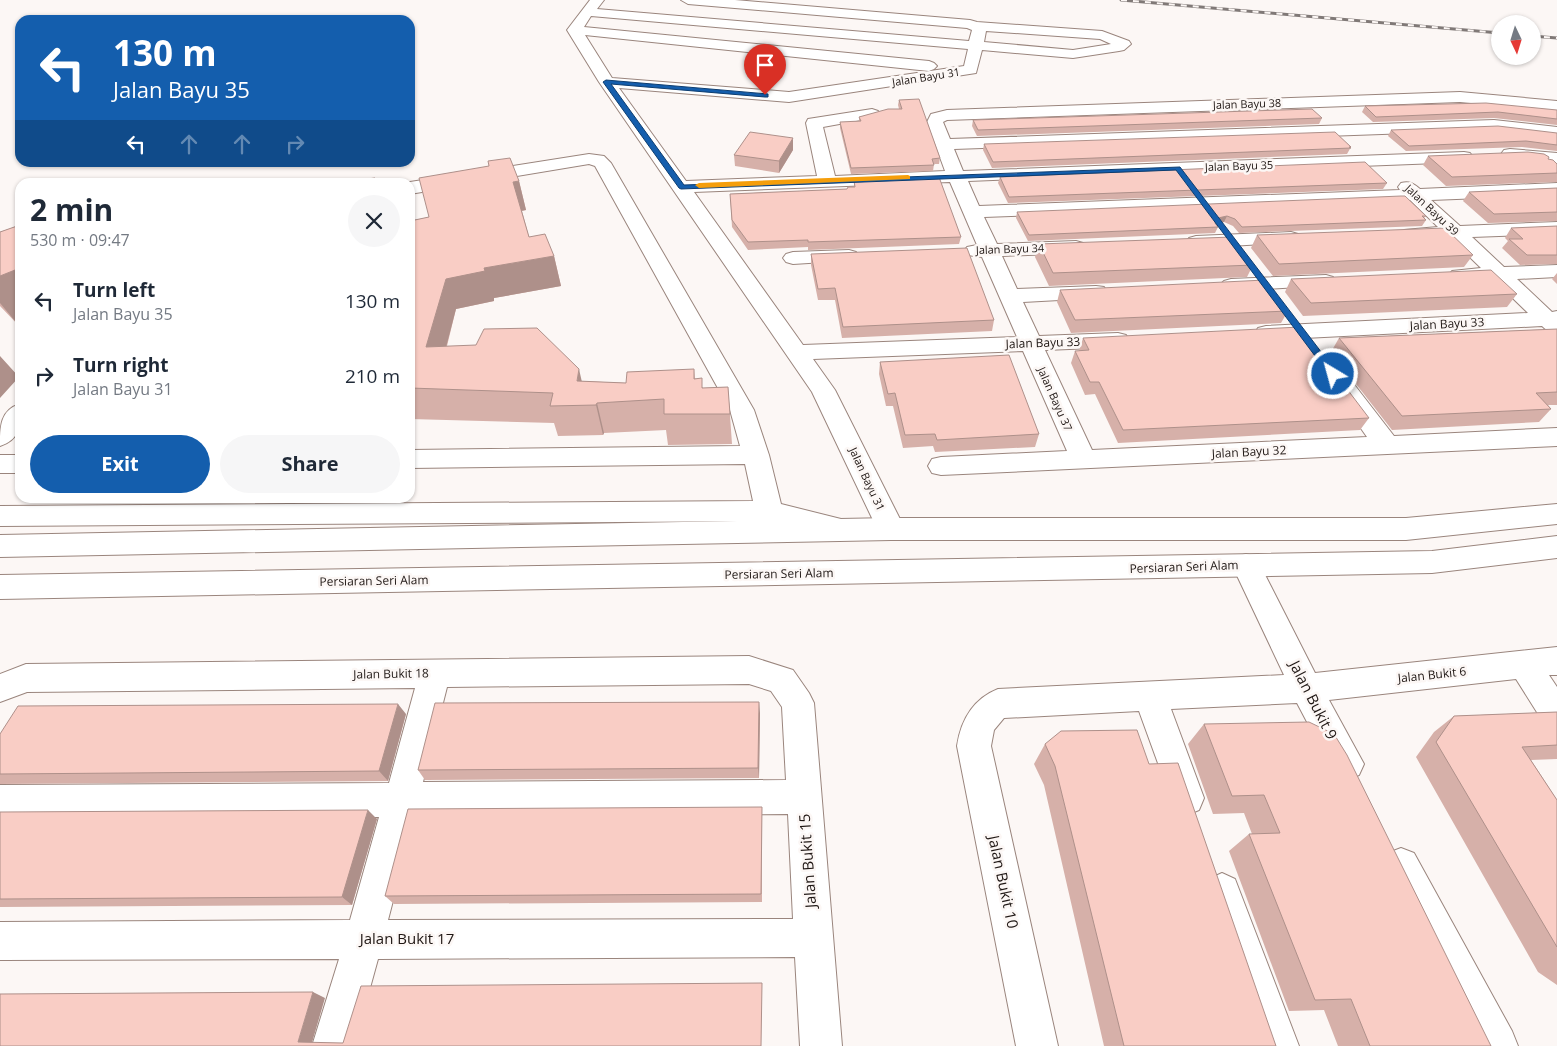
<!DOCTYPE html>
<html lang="en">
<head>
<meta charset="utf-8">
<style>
	body { margin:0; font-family:"Open Sans",sans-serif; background:#f6f6f7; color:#1f2937; height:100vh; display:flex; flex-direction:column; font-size:19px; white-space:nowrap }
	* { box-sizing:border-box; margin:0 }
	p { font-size:16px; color:#747a83 }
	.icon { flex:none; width:28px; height:28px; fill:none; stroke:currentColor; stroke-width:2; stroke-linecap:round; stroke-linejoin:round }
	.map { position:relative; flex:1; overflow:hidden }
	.drawer { position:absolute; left:15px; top:178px; width:400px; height:325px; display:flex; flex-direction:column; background:#fff; border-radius:15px; box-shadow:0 1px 4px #0004 }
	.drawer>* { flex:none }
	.banner { position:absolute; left:15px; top:15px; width:400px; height:152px; border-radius:15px; box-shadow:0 1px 4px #0004; background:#145ead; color:#fff; overflow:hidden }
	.needle { width:32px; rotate:176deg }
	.buttons { position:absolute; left:1491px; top:15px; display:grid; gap:10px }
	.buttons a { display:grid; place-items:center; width:50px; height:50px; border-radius:50%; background:#fff; box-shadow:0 1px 4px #0004; font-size:25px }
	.pin { position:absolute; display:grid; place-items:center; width:42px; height:42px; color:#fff; margin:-51px -21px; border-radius:50% 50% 50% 0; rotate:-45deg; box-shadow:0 0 5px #0007 }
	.pin .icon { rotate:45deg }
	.me { position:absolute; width:55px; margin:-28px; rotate:323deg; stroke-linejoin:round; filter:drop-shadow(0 0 4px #0008) }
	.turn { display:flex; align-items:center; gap:18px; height:105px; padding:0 15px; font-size:22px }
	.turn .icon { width:65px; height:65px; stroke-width:2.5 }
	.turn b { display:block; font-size:35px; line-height:42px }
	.lanes { display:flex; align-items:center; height:48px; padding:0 15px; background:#0003; justify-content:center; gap:25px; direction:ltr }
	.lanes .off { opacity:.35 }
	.round { display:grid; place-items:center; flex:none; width:52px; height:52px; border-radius:26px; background:#f6f6f7 }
	.summary { display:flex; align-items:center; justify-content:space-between; height:85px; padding:0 15px }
	h1 { font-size:30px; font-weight:700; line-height:38px }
	.cta { display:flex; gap:10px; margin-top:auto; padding:10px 15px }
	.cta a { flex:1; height:58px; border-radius:30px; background:#145ead; color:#fff; font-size:20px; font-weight:700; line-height:58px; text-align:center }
	.cta a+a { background:#f6f6f7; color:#1f2937 }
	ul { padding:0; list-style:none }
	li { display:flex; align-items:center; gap:15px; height:75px; padding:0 15px }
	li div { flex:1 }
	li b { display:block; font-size:19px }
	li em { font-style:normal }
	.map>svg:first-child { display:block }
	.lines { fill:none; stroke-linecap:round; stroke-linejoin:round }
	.minor-casing { stroke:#9a857d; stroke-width:2 }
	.major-casing { stroke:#9a857d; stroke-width:2 }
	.minor { fill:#fff; fill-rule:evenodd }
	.major { fill:#fff; fill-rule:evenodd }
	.rail-casing { stroke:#807977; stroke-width:3 }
	.rail { stroke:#fcf7f5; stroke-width:2; stroke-dasharray:6; stroke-linecap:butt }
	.wall { fill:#d6b0a9 }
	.shaded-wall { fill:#ae908a }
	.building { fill:#f9cdc5; stroke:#ae908a }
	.route { fill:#145ead; stroke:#0d3d70 }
	.slow { fill:#f59e0b }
	.labels { text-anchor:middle; stroke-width:5; stroke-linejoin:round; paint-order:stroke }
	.far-street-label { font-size:11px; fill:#1f1714; stroke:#fcf7f5 }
	.street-label { font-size:12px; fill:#1f1714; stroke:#fcf7f5 }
	.near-street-label { font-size:15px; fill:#1f1714; stroke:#fcf7f5 }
</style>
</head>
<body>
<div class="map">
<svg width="1557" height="1046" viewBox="0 0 1557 1046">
	<rect width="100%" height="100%" fill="#fcf7f5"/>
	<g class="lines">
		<defs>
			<path id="minor" d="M 590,0 L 604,0 L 597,9 L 969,41 L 972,30 L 967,28 L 688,4 L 681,0 L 735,0 L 970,20 L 977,22 L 1102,31 L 1129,41 L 1131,44 L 1124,50 L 1119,51 L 1073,58 L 982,50 L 976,73 L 789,102 L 619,88 L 686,181 L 817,176 L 806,123 L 808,119 L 872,109 L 878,111 L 880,114 L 878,117 L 823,127 L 835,176 L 945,171 L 927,122 L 931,114 L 947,110 L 1460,92 L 1557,101 L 1557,111 L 1460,102 L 947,120 L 943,122 L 950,139 L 1494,120 L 1557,127 L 1557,137 L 1494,130 L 954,149 L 963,171 L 1464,152 L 1470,153 L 1473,157 L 1470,161 L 1464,162 L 968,181 L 979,206 L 1400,190 L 1398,187 L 1401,183 C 1409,181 1413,183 1420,189 L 1557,183 L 1557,195 L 1431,200 L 1460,226 L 1557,222 L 1557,234 L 1472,237 L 1504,267 L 1557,265 L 1557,277 L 1517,279 L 1552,312 L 1557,311 L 1557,331 C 1551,333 1546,330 1542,326 L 1266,340 L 1258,338 L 1255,333 L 1258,328 L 1266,326 L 1528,313 L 1494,280 L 1459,281 L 1452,279 L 1449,275 L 1452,271 L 1481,268 L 1450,238 L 1411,240 L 1404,238 L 1401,234 L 1404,230 L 1438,227 L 1410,200 L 984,217 L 997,244 L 1076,241 L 1083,243 L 1086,247 L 1083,251 L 1076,253 L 1002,256 L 1017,289 L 1096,286 L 1104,287 L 1107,292 L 1104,297 L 1096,298 L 1023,302 L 1039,336 L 1118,333 L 1126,335 L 1129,340 L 1126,345 L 1118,347 L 1045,350 L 1092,450 L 1367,437 L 1333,389 L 1337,383 L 1345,381 L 1353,383 L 1394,436 L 1557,428 L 1557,446 L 941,475 L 932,473 L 928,466 L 932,459 L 941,457 L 1067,451 L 1023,351 L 813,359 L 835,390 L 905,529 L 901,537 L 891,540 L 881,537 L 812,392 L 599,82 L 567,30 ZM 591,16 L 968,49 L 964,66 L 789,92 L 612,78 L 585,35 L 929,71 L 934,69 L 937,66 L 934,63 L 929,61 L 584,27 ZM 986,31 L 1100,39 L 1111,44 L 1073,50 L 984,42 ZM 950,182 L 977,245 L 967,247 L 964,251 L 967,255 L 982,257 L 1017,337 L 803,345 L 694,192 Z
				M 1510,149 L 1557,153 L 1557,163 L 1504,158 L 1501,154 L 1504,150 Z
				M 589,154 L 604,156 L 611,163 L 754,410 L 769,455 L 781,504 L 849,521 L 853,529 L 849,537 L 839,540 L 769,521 L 0,526 L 0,506 L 753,501 L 745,464 L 410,468 L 410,450 L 740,446 L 730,410 L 595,166 L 589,164 L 410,194 L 410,182 Z
				M 1291,232 L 1298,234 L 1301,238 L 1298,242 L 1196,248 L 1189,246 L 1186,242 L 1189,238 L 1196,236 Z
				M 849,250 L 856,252 L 859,256 L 856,260 L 793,264 L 786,262 L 783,258 L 786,254 L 793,252 Z
				M 1326,275 L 1333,277 L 1336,281 L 1333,285 L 1231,291 L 1224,289 L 1220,285 L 1224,281 L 1231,279 Z
				M 20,404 C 20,423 22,439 0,446 C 0,427 0,410 20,404 Z
				M 0,455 L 20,455 L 20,473 L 0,473 Z
				M 1246,554 L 1256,557 L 1315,673 L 1557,647 L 1557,675 L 1549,675 L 1557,687 L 1557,729 L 1545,725 L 1516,679 L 1329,700 L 1364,764 L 1359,775 L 1347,780 L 1335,775 L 1297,703 L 1171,709 L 1204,798 L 1199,810 L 1187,815 L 1175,810 L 1139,711 L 1004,718 L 994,730 L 991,746 L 1058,1046 L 1016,1046 L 957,746 C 961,720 973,699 998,689 L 1284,675 L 1232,565 L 1236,557 Z
				M 749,656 L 793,670 L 809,693 L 814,703 L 842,1046 L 800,1046 L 795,957 L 378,959 L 354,1046 L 312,1046 L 339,959 L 0,960 L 0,922 L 350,920 L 379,817 L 0,819 L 0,785 L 389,783 L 415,688 L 27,692 L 0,702 L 0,674 L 26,664 ZM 749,684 L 771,691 L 782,707 L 786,780 L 423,782 L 447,687 ZM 788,814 L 793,919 L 388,920 L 415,816 Z
				M 1401,848 L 1414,853 L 1512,1031 L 1518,1046 L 1475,1046 L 1383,866 L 1388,853 Z
				M 1222,873 L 1235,879 L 1299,1046 L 1257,1046 L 1203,892 L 1209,879 Z"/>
			<path id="major" d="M 1557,504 L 1557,524 L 1406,540 L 891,540 L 0,557 L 0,535 L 891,518 L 1406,518 Z
				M 1557,536 L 1557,558 L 1432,573 L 0,599 L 0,575 L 1432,551 Z"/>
		</defs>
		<use href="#minor" class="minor-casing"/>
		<use href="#major" class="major-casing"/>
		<use href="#minor" class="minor"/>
		<use href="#major" class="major"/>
		<defs>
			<path id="rail" d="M 1121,0 L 1500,33
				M 1532,36 L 1557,38"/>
		</defs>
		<use href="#rail" class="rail-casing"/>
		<use href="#rail" class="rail"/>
	</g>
	<path class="wall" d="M 899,100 L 940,158 L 939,164 L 934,164 L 933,171 L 851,174 L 840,128 L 840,122 L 859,122 L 859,117 L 899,109 L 898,105 Z
		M 1365,106 L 1557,110 L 1557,125 L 1494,118 L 1373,122 L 1362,112 Z
		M 1322,118 L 1319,124 L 977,136 L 972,126 L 973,120 Z
		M 1391,130 L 1557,133 L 1557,151 L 1522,147 L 1406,151 L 1388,136 Z
		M 984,144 L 1351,147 L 1347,154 L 992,168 L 983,150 Z
		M 793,150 L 779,173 L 735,166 L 734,155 Z
		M 1428,156 L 1548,159 L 1557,164 L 1557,182 L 1446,186 L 1423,165 Z
		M 1000,177 L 1387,183 L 1383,189 L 1008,203 L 998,183 Z
		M 519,181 L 526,210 L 522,211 L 529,237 L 554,256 L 561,286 L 494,298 L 494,301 L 456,309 L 447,346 L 582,381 L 626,383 L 694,369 L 695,378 L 703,388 L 728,387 L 732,444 L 668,445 L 666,430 L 604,433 L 603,435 L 558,436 L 554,423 L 410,419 L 410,221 L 429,217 Z
		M 854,181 L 961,237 L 959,244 L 808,250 L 808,247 L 748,250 L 732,227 L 730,194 L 847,189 L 854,187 Z
		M 1557,188 L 1557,221 L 1488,223 L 1463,201 L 1469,192 Z
		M 1017,212 L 1426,216 L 1424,218 L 1426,220 L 1422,226 L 1239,233 L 1233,226 L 1224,222 L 1216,224 L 1218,227 L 1215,233 L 1028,241 L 1016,218 Z
		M 20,225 L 20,327 L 0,306 L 0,232 Z
		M 1557,226 L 1557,264 L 1520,265 L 1502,248 L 1508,241 L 1505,238 L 1511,228 Z
		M 1257,235 L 1473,255 L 1464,267 L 1273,276 L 1251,248 Z
		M 1039,244 L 1253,265 L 1247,277 L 1049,286 L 1035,257 Z
		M 811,254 L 994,320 L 992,331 L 842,338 L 835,300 L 818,300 L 811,265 Z
		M 1557,273 L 1557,284 L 1552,279 Z
		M 1291,279 L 1517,294 L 1507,307 L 1303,316 L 1285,292 Z
		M 1060,290 L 1288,311 L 1281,323 L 1071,333 L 1057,302 Z
		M 1557,329 L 1557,405 L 1548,405 L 1551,409 L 1539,422 L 1392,430 L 1331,352 L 1339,338 Z
		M 1083,338 L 1369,418 L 1360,430 L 1118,443 L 1095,394 L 1085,395 L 1071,363 L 1075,351 L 1079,351 Z
		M 880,362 L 1039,434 L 1035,447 L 935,452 L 933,446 L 903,448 L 893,406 L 886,406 L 879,374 Z
		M 1557,712 L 1557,759 L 1531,760 L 1557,800 L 1557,985 L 1538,972 L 1416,757 L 1434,732 L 1454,716 Z
		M 760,713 L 759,778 L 425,780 L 418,770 Z
		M 406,714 L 388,781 L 0,784 L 0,734 Z
		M 1204,724 L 1491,1046 L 1338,1046 L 1324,1010 L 1289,1011 L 1229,851 L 1249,834 L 1252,834 L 1244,813 L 1213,814 L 1188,744 Z
		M 1045,744 L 1149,764 L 1276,1046 L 1104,1046 L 1044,785 L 1034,764 Z
		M 762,807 L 762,902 L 394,904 L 385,896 Z
		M 0,812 L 377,819 L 352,905 L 0,907 Z"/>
	<path class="shaded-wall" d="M 793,138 L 793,150 L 779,173 L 779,161 Z
		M 519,181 L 526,210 L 520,211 L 513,182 Z
		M 1227,216 L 1224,222 L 1216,224 L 1212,229 L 1218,218 Z
		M 554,256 L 561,286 L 494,298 L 494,301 L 456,309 L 438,378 L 426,347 L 446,279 L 484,268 Z
		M 20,268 L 20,327 L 0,303 L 0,276 Z
		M 0,356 L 19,377 L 0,398 Z
		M 579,369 L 586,400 L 577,381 Z
		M 597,403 L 604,433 L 603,435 L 596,405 Z
		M 759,702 L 760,713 L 759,778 L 758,768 Z
		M 398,704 L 406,714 L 388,781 L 379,771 Z
		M 368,810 L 377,819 L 352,905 L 342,897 Z
		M 313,992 L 325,998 L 311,1046 L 298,1042 Z"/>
	<path class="building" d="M 919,99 L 940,158 L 932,159 L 934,165 L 851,168 L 840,122 L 861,121 L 859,117 L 888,109 L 902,109 L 899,100 Z
		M 1486,103 L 1557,110 L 1557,119 L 1498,112 L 1376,117 L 1365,106 Z
		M 1312,109 L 1322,118 L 978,130 L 973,120 Z
		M 1498,126 L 1557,133 L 1557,145 L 1526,141 L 1409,146 L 1391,130 Z
		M 750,132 L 793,138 L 779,161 L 734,155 Z
		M 1335,132 L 1351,147 L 1349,147 L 1351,148 L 993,162 L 984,144 Z
		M 1528,152 L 1544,154 L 1549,157 L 1548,159 L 1553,160 L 1557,164 L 1557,173 L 1452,177 L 1428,156 Z
		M 510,158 L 519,181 L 513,182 L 529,237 L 545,234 L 554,256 L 484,268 L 485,271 L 446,279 L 426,347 L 476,345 L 484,329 L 537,328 L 579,369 L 577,381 L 626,383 L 627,372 L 694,369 L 694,379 L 702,378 L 702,388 L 728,387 L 730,414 L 664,414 L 664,399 L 597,403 L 596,405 L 550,406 L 553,393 L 410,388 L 410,221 L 429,217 L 419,178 L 489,166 L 488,161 Z
		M 1365,162 L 1387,183 L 1009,197 L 1000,177 Z
		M 939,177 L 961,237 L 808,242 L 808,240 L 748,242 L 732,220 L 730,194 L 847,189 L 848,187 L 855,187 L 854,181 Z
		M 375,178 L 375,182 L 345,182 Z
		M 298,181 L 298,182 L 288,182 Z
		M 1557,188 L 1557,212 L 1494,214 L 1469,192 Z
		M 1401,196 L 1405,196 L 1426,216 L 1422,216 L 1426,220 L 1242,227 L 1235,219 L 1227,216 L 1218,218 L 1215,223 L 1218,227 L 1029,235 L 1017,212 Z
		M 20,225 L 20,268 L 0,276 L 0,232 Z
		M 1557,226 L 1557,255 L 1527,255 L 1509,239 L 1523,239 L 1511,228 Z
		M 1445,228 L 1473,255 L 1279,264 L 1257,235 Z
		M 1232,237 L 1253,265 L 1053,273 L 1039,244 Z
		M 967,248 L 994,320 L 843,327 L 835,288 L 818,289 L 811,254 Z
		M 1491,270 L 1517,294 L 1311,303 L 1291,279 Z
		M 1265,280 L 1288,311 L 1075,320 L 1060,290 Z
		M 1300,327 L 1369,418 L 1123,430 L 1099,382 L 1090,382 L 1075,351 L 1089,350 L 1083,338 Z
		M 1557,329 L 1557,392 L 1536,393 L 1551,409 L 1402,416 L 1339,338 Z
		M 1009,355 L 1039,434 L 937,440 L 935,434 L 905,435 L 895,393 L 888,394 L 880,362 Z
		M 759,702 L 758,768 L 418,770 L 435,703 Z
		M 398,704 L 379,771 L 0,774 L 0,734 L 18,706 Z
		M 1557,712 L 1557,745 L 1522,747 L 1557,800 L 1557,947 L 1436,742 L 1454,716 Z
		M 1309,722 L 1334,734 L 1347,755 L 1491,1046 L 1370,1046 L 1351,999 L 1315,1000 L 1249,834 L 1280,833 L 1264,795 L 1232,796 L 1204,724 Z
		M 1137,730 L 1149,764 L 1178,763 L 1276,1046 L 1124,1046 L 1055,766 L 1045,744 L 1061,731 Z
		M 762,807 L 761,894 L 385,896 L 408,809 Z
		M 368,810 L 342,897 L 0,899 L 0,812 Z
		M 762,983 L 761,1046 L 0,1046 L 0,994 L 313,992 L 298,1042 L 343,1043 L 361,986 Z"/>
	<path class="route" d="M 606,80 L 768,94 L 768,97 L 765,97 L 611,84 L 684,185 L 1180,167 L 1338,374 L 1337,376 L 1330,376 L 1176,170 L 681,189 L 679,188 L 603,82 Z"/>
	<path class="slow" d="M 908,175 L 910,176 L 910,179 L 699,188 L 695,185 L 699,183 Z"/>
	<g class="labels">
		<g class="far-street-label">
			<text transform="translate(926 77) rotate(-9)" y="4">Jalan Bayu 31</text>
			<text transform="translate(1247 104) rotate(-2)" y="4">Jalan Bayu 38</text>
			<text transform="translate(1239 166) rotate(-2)" y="4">Jalan Bayu 35</text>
			<text transform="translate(1432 210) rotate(43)" y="4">Jalan Bayu 39</text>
			<text transform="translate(1010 249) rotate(-2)" y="4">Jalan Bayu 34</text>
			<text transform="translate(1055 399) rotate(66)" y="4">Jalan Bayu 37</text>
			<text transform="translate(867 479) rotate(65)" y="4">Jalan Bayu 31</text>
		</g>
		<g class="street-label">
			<text transform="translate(1447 324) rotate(-3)" y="4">Jalan Bayu 33</text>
			<text transform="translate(1043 343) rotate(-2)" y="4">Jalan Bayu 33</text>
			<text transform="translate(1249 452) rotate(-3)" y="4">Jalan Bayu 32</text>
			<text transform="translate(1184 567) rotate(-2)" y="4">Persiaran Seri Alam</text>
			<text transform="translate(779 574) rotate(-1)" y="4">Persiaran Seri Alam</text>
			<text transform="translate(374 581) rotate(-1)" y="4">Persiaran Seri Alam</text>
			<text transform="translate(391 674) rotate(-1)" y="4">Jalan Bukit 18</text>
			<text transform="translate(1432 675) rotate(-6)" y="4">Jalan Bukit 6</text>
		</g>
		<g class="near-street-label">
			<text transform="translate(1313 700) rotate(63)" y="5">Jalan Bukit 9</text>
			<text transform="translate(808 861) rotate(-94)" y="5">Jalan Bukit 15</text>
			<text transform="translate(1003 882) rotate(78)" y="5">Jalan Bukit 10</text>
			<text x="407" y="944">Jalan Bukit 17</text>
		</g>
	</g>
</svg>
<div class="buttons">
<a><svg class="needle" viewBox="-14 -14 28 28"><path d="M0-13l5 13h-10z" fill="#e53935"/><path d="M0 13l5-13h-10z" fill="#747a83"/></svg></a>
</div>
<div class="pin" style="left:765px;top:95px;background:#d93025"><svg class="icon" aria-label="arrive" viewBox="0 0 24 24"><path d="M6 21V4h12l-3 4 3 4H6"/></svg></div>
<svg class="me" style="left:1333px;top:374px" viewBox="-20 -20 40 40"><circle r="17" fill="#145ead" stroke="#fff" stroke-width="3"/><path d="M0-11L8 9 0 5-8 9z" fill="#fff"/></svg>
<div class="banner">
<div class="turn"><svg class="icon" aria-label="left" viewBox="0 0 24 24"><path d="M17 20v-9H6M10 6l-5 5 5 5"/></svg><div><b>130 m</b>Jalan Bayu 35</div></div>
<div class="lanes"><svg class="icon" aria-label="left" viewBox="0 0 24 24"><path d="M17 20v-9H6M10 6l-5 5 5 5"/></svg><svg class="icon off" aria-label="ahead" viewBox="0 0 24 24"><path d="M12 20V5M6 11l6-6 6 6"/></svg><svg class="icon off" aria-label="ahead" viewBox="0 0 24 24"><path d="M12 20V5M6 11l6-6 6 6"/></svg><svg class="icon off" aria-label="right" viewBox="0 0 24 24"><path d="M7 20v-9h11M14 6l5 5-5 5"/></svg></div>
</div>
<section class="drawer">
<div class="summary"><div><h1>2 min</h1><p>530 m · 09:47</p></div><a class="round"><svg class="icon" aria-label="close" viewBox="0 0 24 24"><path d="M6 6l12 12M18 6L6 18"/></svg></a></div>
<ul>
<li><svg class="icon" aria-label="left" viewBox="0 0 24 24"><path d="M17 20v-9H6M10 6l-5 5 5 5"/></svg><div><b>Turn left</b><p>Jalan Bayu 35</p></div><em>130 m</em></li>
<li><svg class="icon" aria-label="right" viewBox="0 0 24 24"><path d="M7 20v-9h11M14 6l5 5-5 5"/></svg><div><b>Turn right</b><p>Jalan Bayu 31</p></div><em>210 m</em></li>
</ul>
<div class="cta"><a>Exit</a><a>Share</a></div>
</section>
</div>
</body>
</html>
